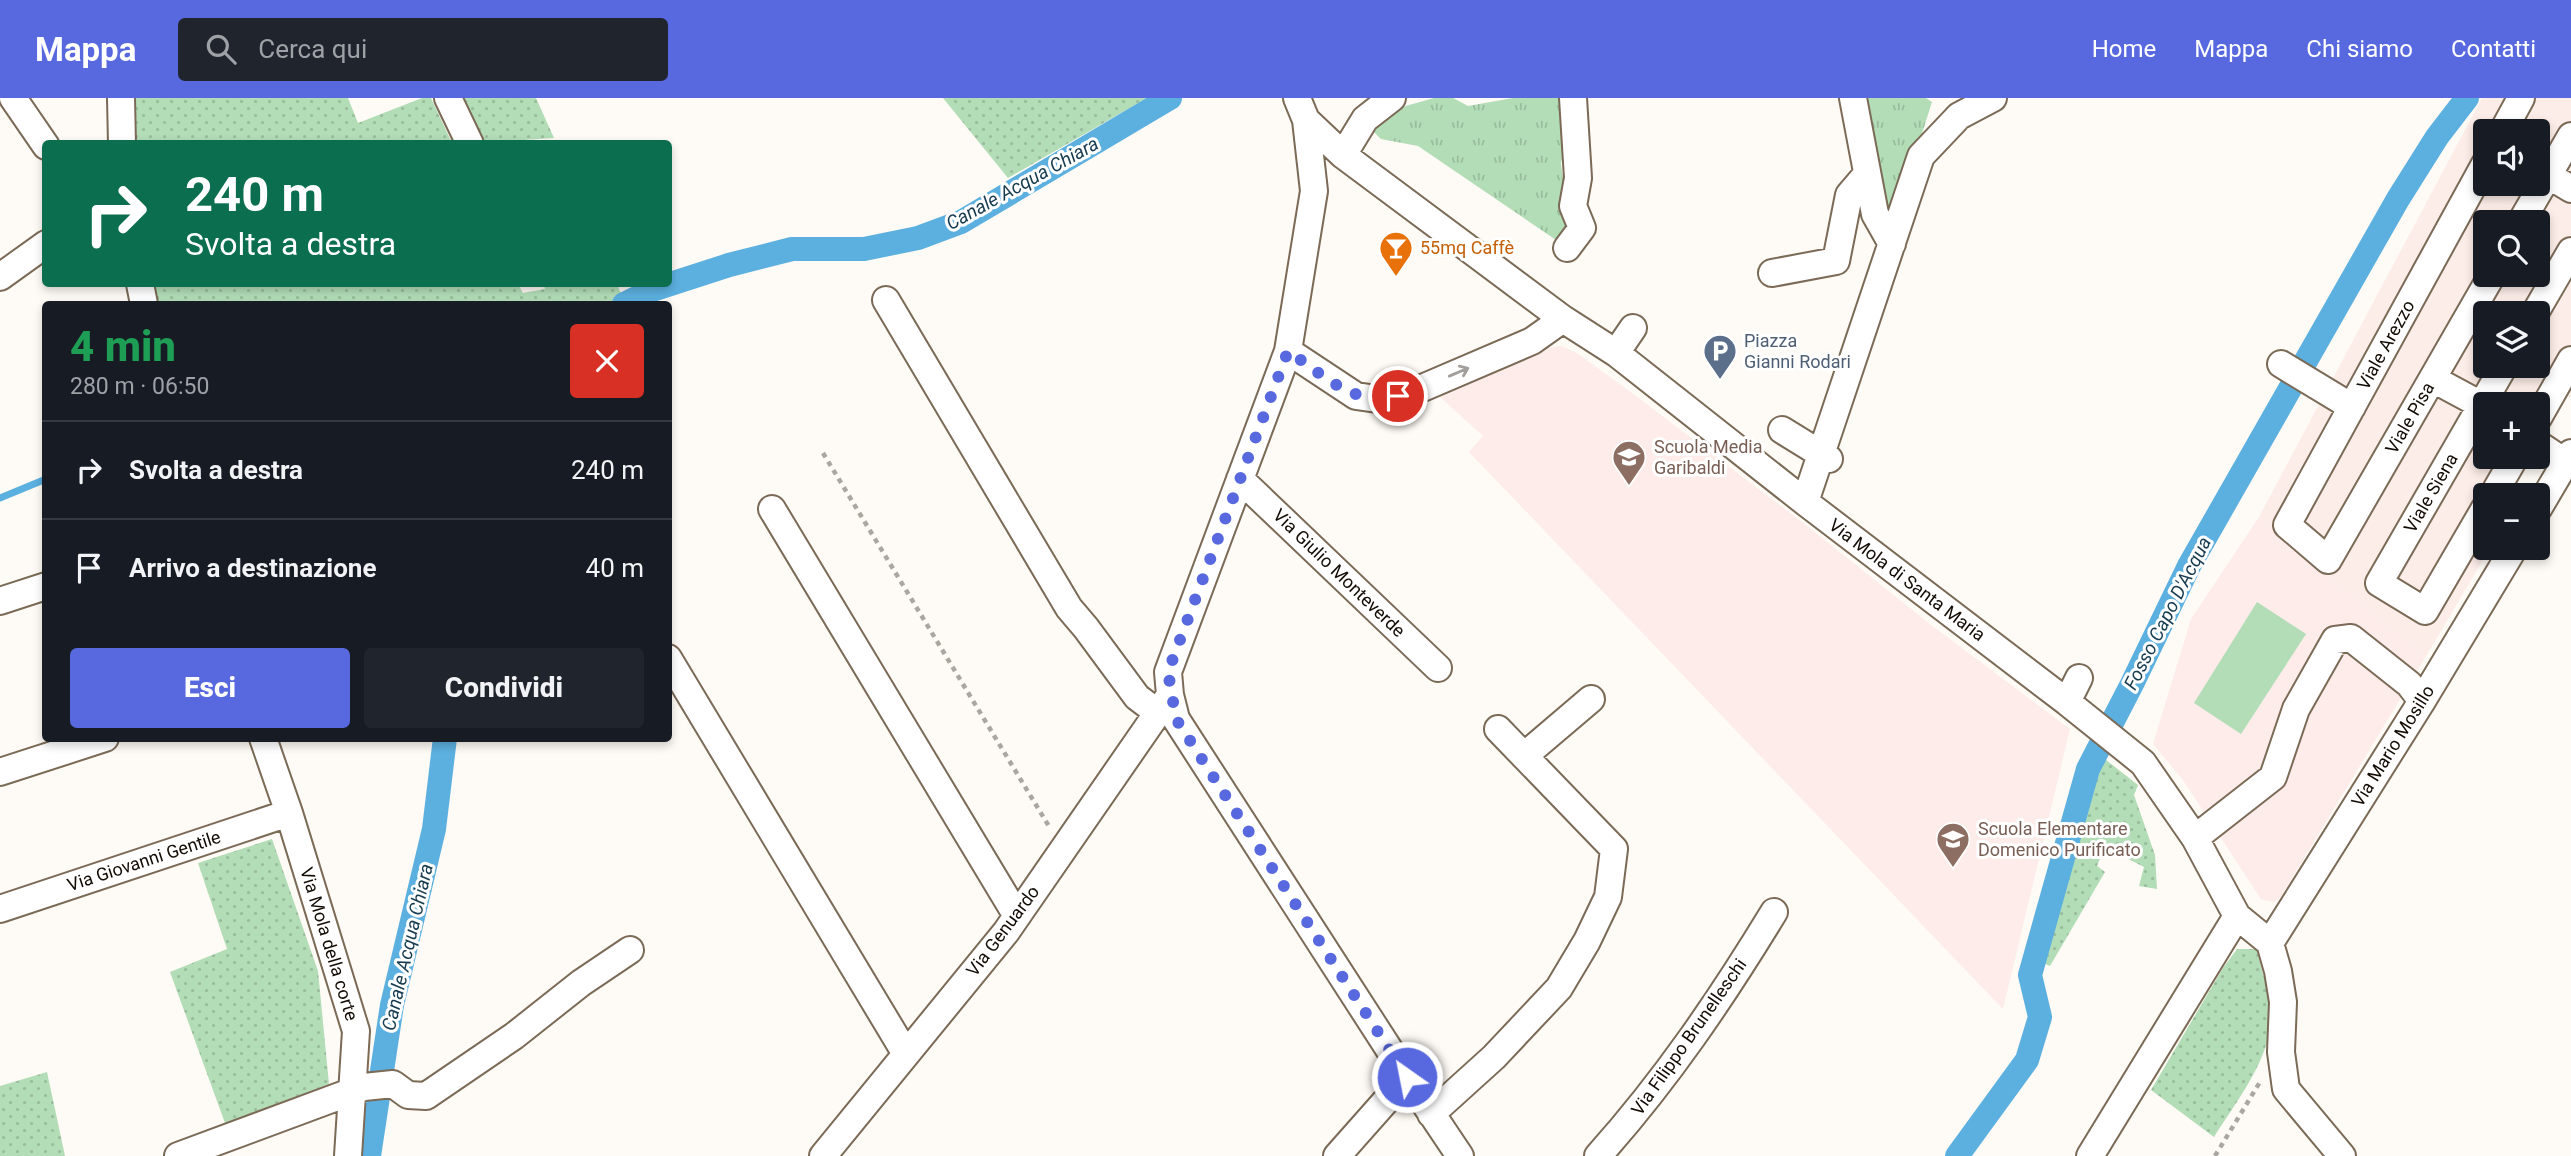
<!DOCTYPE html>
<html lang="it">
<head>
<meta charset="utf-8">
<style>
	body { margin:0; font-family:Roboto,sans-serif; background:#20242c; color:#f1f3f6; height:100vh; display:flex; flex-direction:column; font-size:26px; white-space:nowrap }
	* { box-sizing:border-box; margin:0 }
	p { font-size:23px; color:#9ea1a6 }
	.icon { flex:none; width:38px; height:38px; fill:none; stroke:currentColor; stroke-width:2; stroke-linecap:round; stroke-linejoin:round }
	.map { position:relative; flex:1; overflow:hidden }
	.drawer { position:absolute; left:42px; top:203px; width:630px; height:441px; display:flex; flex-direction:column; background:#171b24; border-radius:7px; box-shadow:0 4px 10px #0003 }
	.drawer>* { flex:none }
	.hud { position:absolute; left:42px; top:42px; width:630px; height:147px; border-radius:7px; box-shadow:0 4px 10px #0003; background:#0b6e4f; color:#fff; overflow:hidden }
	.fabs { position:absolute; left:2473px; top:21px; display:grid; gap:14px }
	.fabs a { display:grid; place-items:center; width:77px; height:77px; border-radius:7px; background:#171b24; box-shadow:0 4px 10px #0003; font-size:35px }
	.pin { position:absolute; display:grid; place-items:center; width:60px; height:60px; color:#fff; margin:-30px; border:4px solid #fff; border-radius:50%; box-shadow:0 2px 7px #0007 }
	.me { position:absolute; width:77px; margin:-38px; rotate:327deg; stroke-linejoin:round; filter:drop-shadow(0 0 5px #0008) }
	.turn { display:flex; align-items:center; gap:24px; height:147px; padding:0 28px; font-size:32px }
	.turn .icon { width:91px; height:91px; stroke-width:2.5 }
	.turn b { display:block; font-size:49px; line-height:60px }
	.round { display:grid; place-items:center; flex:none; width:74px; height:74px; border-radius:7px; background:#20242c }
	.head { display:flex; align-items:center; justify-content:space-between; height:119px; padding:0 28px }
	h1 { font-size:42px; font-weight:800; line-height:52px; color:#1e9e55 }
	.action { display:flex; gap:14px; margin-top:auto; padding:14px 28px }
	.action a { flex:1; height:80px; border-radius:7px; background:#5869e0; color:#fff; font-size:28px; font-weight:800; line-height:80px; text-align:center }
	.action a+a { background:#20242c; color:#f1f3f6 }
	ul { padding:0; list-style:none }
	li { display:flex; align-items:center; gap:21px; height:98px; padding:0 28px; border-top:2px solid #363941 }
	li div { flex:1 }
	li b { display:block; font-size:26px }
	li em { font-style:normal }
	header { display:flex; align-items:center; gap:42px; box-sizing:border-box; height:98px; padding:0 35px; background:#5869e0; color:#fff }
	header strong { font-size:33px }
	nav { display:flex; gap:38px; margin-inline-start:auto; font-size:24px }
	.search { width:490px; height:63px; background:#20242c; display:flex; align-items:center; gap:18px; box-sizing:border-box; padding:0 24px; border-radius:7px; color:#9ea1a6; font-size:26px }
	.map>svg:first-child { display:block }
	.commercial { fill:#fcede8; fill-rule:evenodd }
	.education { fill:#fdecea }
	.grass { fill:url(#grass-dots) }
	.park { fill:url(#park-tufts) }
	.garden { fill:#b2ddb7 }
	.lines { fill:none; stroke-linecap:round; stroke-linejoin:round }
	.stream { stroke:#5cb0e0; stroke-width:7 }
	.canal { stroke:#5cb0e0; stroke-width:24 }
	.minor-casing { stroke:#7b6a56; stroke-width:30 }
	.path { stroke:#aba6a0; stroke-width:4.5; stroke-dasharray:5 5; stroke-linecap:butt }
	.minor { stroke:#fff; stroke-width:26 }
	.oneway { stroke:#a19e9b }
	.route { stroke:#5869e0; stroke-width:12; stroke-dasharray:0 21.6 }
	.labels { text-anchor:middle; stroke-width:6; stroke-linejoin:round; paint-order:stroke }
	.food-label { font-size:18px; fill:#c56008; stroke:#fff; text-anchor:start }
	.service-label { font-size:18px; fill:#4e5e75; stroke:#fff; text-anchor:start }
	.street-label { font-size:18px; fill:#130c05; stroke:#fff }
	.education-label { font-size:18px; fill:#785e54; stroke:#fff; text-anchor:start }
	.water-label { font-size:19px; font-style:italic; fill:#173c50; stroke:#fff }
</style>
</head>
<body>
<header>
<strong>Mappa</strong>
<div class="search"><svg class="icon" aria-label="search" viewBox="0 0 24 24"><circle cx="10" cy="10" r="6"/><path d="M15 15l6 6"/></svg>Cerca qui</div>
<nav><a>Home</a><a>Mappa</a><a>Chi siamo</a><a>Contatti</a></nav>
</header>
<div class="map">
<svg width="2571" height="1058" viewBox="0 0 2571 1058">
	<defs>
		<pattern id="grass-dots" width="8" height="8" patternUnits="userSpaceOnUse" patternTransform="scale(1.75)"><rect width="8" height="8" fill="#b2ddb7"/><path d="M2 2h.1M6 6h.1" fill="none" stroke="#98bc9c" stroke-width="1.8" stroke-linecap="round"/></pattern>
		<pattern id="park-tufts" width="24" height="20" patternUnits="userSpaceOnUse" patternTransform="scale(1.75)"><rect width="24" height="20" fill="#b2ddb7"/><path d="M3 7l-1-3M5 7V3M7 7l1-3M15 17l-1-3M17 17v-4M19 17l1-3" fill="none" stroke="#98bc9c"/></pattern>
	</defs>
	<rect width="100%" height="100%" fill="#fefaf5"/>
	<path class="commercial" d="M 2482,0 L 2571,0 L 2571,299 L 2559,294 L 2538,333 L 2538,306 L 2485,306 L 2485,359 L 2523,359 L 2485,397 L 2485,450 L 2490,450 L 2425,560 L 2259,419 ZM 2485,33 L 2538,33 L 2538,86 L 2485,86 ZM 2485,124 L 2538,124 L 2538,177 L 2485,177 ZM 2485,215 L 2538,215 L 2538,268 L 2485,268 Z"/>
	<path class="education" d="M 1561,248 L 1577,255 L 1636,298 L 1802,424 L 1930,526 L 2070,631 L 2003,911 L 1469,354 L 1483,338 L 1438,297 L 1541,251 Z
		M 2259,419 L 2425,560 L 2280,800 L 2274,804 L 2261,801 L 2183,682 L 2153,646 L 2191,521 Z"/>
	<path class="grass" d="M 129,0 L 348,0 L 358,25 L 422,0 L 431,0 L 452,45 L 132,45 Z
		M 460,0 L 536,0 L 554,40 L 480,45 Z
		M 943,0 L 1147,0 L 1008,80 Z
		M 147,186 L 518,186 L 523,195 L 545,191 L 544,186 L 617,186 L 622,198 L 607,206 L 150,206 Z
		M 2101,658 L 2138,687 L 2134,697 L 2155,757 L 2157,791 L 2139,788 L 2144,769 L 2105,749 L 2097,768 L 2105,774 L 2050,868 L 2041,864 Z
		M 272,741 L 318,873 L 329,986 L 225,1025 L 170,874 L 227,851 L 198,765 Z
		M 2237,851 L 2257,851 C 2260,870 2271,898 2271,915 C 2273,958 2236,1004 2214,1039 L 2151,992 L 2223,870 Z
		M 47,974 L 65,1058 L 0,1058 L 0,988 Z"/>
	<path class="park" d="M 1434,0 L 1453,0 L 1468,8 L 1513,0 L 1560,0 L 1566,43 L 1561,65 L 1568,125 L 1559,144 L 1418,48 L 1381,41 L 1370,30 L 1402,9 Z
		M 1864,0 L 1926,0 L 1932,4 L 1897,114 L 1883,115 Z"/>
	<path class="garden" d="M 2257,504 L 2306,536 L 2241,636 L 2194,605 Z"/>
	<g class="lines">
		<path class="stream" d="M 0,400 L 46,381"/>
		<path class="canal" d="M 624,206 L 655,191 L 729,167 L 792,151 L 864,151 L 918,140 L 961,124 L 1170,0
			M 369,1058 L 392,907 L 434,731 L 445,640
			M 1957,1058 L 2027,962 L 2040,919 L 2030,877 L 2088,671 L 2132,586 L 2189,468 L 2398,101 L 2437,39 L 2467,0"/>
		<defs>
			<path id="minor" d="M 13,0 L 46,48
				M 121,0 L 122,46
				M 448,0 L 470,46
				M 1297,0 L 1306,22 L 1314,93 L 1288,253 L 1168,574 L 1170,597 L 1176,621 L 1407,979 L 1460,1058
				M 1853,0 L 1875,116 L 1892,146
				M 1306,22 L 1343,57 L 1563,221 L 1616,255 L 1805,404 L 2067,604 L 2143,665 L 2195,740 L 2237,818 L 2270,845 L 2278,873 L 2283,904 L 2281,954 L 2286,991 L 2342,1058
				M 2503,33 L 2521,0
				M 1343,57 L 1365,21 L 1392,0
				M 2485,66 L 2287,427 L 2328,462 L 2492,177
				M 2538,71 L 2571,91
				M 2521,124 L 2571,38
				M 1567,150 L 1582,130 L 1573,108 L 1578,80 L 1573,0
				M 1772,175 L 1836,163 L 1849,97 L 1867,76
				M 0,179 L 46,146
				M 140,186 L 144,206
				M 886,202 L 1069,510 L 1086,530 L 1137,599 L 1158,615
				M 2535,215 L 2571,153
				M 1288,253 L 1356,298 L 1384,302 L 1413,294 L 1532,243 L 1563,221
				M 1616,255 L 1633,230
				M 2281,266 L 2352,309
				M 2433,281 L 2485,309
				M 2538,320 L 2571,262
				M 1782,332 L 1829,361
				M 2538,346 L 2565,364
				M 1240,381 L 1438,570
				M 2493,397 L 2515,359
				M 1805,404 L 1921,58 L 1959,18 L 1993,0
				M 2485,410 L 2425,513 L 2379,485 L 2504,268
				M 772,411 L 1017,818
				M 2538,411 L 2571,355
				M 0,503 L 46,488
				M 668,560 L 906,956
				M 2067,604 L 2079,580
				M 263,640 L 289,715 L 356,933 L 348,1058
				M 1524,658 L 1591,601
				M 0,674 L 105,640
				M 2195,740 L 2273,679 L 2296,611 L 2335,542 L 2351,540 L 2409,586 L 2422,603
				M 0,811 L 289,715
				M 2270,845 L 2422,603 L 2514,450
				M 1431,1016 L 1494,959 L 1559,890 L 1587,843 L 1608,799 L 1614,751 L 1498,631
				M 178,1058 L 364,989 L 393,986 L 408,997 L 426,998 L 514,938 L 581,885 L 630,852
				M 823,1058 L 1006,834 L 1170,597
				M 1337,1058 L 1407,979
				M 1598,1058 C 1666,982 1721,901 1774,814
				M 2090,1058 L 2237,818"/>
		</defs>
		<use href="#minor" class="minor-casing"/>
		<path class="path" d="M 823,355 L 1050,730
			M 2215,1058 L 2260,984"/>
		<use href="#minor" class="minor"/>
	</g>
	<defs><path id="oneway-shaft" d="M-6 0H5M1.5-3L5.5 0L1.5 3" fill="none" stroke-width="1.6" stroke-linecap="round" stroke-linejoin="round" transform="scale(1.75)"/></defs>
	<use class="oneway" href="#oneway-shaft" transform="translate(1459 274) rotate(-23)"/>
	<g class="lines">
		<path class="route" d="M 1398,298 C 1356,311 1321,275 1288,253 L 1168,574 L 1176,621 L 1407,979"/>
	</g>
	<defs>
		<symbol id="bar-pin" viewBox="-11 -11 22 30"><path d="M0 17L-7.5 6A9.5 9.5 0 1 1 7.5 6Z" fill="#e8710a" stroke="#fff"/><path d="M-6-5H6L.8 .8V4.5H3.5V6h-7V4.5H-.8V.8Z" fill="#fff"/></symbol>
		<symbol id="parking-pin" viewBox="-11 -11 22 30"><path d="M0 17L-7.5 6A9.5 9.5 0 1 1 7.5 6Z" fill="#5c6f8a" stroke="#fff"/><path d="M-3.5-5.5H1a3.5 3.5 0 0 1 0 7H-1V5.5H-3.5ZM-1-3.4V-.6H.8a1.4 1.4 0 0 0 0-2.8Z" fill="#fff"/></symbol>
		<symbol id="school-pin" viewBox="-11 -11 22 30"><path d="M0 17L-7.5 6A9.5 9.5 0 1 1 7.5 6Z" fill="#8d6e63" stroke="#fff"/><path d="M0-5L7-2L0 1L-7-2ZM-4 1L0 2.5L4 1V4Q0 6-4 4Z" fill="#fff"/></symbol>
	</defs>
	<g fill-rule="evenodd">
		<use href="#bar-pin" x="1377" y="131" width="38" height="52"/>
		<use href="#parking-pin" x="1701" y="234" width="38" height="52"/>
		<use href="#school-pin" x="1610" y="340" width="38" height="52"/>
		<use href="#school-pin" x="1934" y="722" width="38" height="52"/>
	</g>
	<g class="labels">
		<g class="food-label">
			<text x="1420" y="156">55mq Caffè</text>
		</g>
		<g class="service-label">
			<text x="1744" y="249">Piazza<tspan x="1744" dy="21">Gianni Rodari</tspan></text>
		</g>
		<g class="street-label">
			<text transform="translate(2386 247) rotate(-61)" y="6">Viale Arezzo</text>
			<text transform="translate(2410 320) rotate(-60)" y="6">Viale Pisa</text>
			<text transform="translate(2431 395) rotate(-60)" y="6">Viale Siena</text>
			<text transform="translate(1339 475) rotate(44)" y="6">Via Giulio Monteverde</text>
			<text transform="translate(1907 482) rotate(37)" y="6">Via Mola di Santa Maria</text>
			<text transform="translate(2393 648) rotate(-58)" y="6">Via Mario Mosillo</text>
			<text transform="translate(144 763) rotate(-18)" y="6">Via Giovanni Gentile</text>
			<text transform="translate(1003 833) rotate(-53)" y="6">Via Genuardo</text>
			<text transform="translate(329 846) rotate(73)" y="6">Via Mola della corte</text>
			<text transform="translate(1689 939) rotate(-55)" y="6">Via Filippo Brunelleschi</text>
		</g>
		<g class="education-label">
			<text x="1654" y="355">Scuola Media<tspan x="1654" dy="21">Garibaldi</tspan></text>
			<text x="1978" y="737">Scuola Elementare<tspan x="1978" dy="21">Domenico Purificato</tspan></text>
		</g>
		<g class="water-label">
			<text transform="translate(1022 85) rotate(-29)" y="7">Canale Acqua Chiara</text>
			<text transform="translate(2167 515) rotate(-63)" y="7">Fosso Capo D'Acqua</text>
			<text transform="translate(407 849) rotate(-77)" y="7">Canale Acqua Chiara</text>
		</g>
	</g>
</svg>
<div class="fabs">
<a><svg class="icon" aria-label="sound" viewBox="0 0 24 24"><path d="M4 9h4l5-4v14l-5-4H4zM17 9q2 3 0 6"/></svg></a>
<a><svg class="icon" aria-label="search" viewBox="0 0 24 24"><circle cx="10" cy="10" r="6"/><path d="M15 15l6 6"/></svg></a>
<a><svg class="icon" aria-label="layers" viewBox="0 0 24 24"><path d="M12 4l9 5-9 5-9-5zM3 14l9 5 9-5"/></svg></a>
<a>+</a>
<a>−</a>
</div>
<div class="pin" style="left:1398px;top:298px;background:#d93025"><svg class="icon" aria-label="arrive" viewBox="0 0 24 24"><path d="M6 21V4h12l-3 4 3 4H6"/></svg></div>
<svg class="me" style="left:1407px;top:979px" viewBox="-20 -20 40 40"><circle r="17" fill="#5869e0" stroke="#fff" stroke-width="3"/><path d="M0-11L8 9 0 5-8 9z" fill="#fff"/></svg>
<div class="hud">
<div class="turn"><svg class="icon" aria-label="right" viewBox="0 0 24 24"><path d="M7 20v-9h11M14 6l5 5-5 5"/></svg><div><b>240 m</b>Svolta a destra</div></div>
</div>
<section class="drawer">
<div class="head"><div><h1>4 min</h1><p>280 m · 06:50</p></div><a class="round" style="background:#d93025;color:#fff"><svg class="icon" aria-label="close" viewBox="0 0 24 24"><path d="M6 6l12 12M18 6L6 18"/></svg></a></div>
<ul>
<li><svg class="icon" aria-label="right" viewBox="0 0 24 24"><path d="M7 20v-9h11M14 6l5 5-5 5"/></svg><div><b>Svolta a destra</b></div><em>240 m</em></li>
<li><svg class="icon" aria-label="arrive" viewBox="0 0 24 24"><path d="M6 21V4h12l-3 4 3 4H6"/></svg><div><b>Arrivo a destinazione</b></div><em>40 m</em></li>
</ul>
<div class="action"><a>Esci</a><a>Condividi</a></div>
</section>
</div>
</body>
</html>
